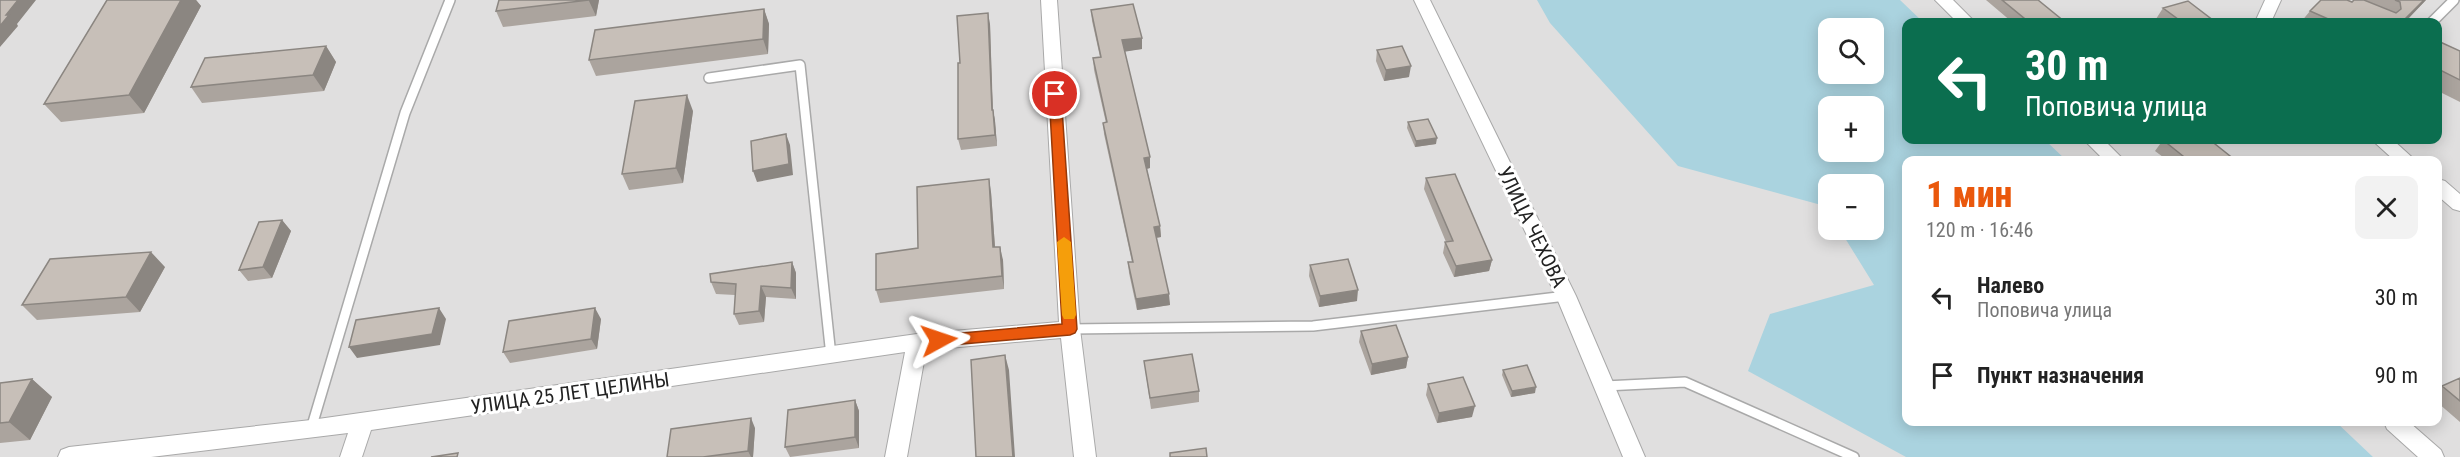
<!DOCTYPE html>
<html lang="ru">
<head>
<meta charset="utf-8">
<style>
	body { margin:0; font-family:"Roboto Condensed",sans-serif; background:#f2f2f2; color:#222; height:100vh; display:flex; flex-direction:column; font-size:22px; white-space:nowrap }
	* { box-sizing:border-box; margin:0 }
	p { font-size:20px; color:#767676 }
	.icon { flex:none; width:33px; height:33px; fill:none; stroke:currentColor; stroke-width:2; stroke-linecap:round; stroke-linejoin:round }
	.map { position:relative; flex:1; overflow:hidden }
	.sheet { position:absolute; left:1902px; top:156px; width:540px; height:270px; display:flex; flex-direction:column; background:#fff; border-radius:12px; box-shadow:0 3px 15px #0003 }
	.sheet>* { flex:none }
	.banner { position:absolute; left:1902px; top:18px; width:540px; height:126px; border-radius:12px; box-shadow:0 3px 15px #0003; background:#0b6e4f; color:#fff; overflow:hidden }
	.tools { position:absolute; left:1818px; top:18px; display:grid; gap:12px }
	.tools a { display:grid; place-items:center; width:66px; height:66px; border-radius:12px; background:#fff; box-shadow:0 3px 15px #0003; font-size:30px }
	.pin { position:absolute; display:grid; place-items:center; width:51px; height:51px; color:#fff; margin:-26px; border:3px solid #fff; border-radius:50%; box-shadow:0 2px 6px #0007 }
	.me { position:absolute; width:66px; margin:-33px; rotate:85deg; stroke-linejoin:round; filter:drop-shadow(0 0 4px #0008) }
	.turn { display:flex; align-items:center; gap:21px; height:126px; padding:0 24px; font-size:27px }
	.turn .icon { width:78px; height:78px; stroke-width:2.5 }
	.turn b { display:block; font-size:42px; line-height:51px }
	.round { display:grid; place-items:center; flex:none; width:63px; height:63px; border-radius:12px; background:#f2f2f2 }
	.headline { display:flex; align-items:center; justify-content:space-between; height:102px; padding:0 24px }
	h1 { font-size:36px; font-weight:800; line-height:45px; color:#ea580c }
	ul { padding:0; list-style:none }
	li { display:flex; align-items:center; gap:18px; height:78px; padding:0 24px }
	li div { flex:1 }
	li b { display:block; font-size:22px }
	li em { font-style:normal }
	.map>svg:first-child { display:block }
	.residential { fill:#e0dfdf; fill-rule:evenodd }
	.water { fill:#aad3df; fill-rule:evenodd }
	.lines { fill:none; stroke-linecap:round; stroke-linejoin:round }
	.service-casing { stroke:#a9a9a9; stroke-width:12 }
	.minor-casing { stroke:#a9a9a9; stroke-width:2 }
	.service { stroke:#fff; stroke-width:9 }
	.minor { fill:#fff; fill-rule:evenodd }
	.wall { fill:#aba49e }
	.shaded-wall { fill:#8b8681 }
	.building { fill:#c7bfb8; stroke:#8b8681; stroke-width:1.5 }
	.route { fill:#ea580c; stroke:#983908; stroke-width:1.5 }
	.slow { fill:#f59e0b }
	.labels { text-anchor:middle; stroke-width:6; stroke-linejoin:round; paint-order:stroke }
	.street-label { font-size:20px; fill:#222; stroke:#fff }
</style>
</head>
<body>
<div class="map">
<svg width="2460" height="457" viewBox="0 0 2460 457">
	<rect width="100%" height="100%" fill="#f2efe9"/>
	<path class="residential" d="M 0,0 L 2460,0 L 2460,457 L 0,457 ZM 1906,22 L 2438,22 L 2438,140 L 1906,140 ZM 1828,28 L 1874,28 L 1874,74 L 1828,74 ZM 1828,106 L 1874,106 L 1874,152 L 1828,152 ZM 1906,160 L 2438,160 L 2438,422 L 1906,422 ZM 1828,184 L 1874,184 L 1874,230 L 1828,230 Z"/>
	<path class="water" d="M 1537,0 L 1900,0 L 1923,22 L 1906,22 L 1906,140 L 2045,140 L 2066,160 L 1906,160 L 1906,422 L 2336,422 L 2373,457 L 1906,457 L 1748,371 L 1770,314 L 1874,285 L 1840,230 L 1874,230 L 1874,184 L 1828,184 L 1828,212 L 1825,206 L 1678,166 L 1550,23 ZM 1828,28 L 1874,28 L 1874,74 L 1828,74 ZM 1828,106 L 1874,106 L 1874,152 L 1828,152 Z"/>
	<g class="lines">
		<defs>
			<path id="service" d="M 2432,22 L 2454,0
				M 709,78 L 800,65 L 831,356
				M 1070,329 L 1313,326 L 1566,296
				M 1605,386 L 1685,382 L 1854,457
				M 311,429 L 405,113 L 450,0"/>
			<path id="minor" d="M 1041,0 L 1057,0 L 1080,329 L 1096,457 L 1074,457 L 1061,338 L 926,350 L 907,457 L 885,457 L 905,352 L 371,430 L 362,457 L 340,457 L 348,433 L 151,457 L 58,457 L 61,450 L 69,447 L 311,420 L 917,334 L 1059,322 Z
				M 1414,0 L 1430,0 L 1576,296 L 1645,457 L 1623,457 L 1556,296 Z
				M 1935,0 L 1953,0 L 1975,22 L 1957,22 Z
				M 2265,0 L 2281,0 L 2271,22 L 2255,22 Z
				M 2084,140 L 2104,140 L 2124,160 L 2104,160 Z
				M 2372,140 L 2393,140 L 2415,160 L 2394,160 Z
				M 2438,179 L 2445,181 L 2460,194 L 2460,211 L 2453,209 L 2438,196 Z
				M 2384,422 L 2409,422 L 2441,450 L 2444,457 L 2418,457 L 2387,429 Z"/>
		</defs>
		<use href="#service" class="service-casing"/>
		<use href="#minor" class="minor-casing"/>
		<use href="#service" class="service"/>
		<use href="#minor" class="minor"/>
	</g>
	<path class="wall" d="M 107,0 L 196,0 L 201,6 L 144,113 L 61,122 L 44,104 Z
		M 499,0 L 599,0 L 596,16 L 503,27 L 496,11 Z
		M 1986,0 L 2038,0 L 2065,22 L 2012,22 Z
		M 2354,0 L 2426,0 L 2405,22 L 2301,22 L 2310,11 L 2352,2 Z
		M 2163,8 L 2214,21 L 2214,22 L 2160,22 L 2156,19 Z
		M 764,9 L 769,24 L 768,54 L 596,76 L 589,60 Z
		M 1091,10 L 1142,38 L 1142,49 L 1125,51 L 1150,168 L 1147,169 L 1160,226 L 1161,237 L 1156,238 L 1170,305 L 1137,310 L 1129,273 L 1128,262 L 1132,262 L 1104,134 L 1103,123 L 1106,123 L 1094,70 L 1093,58 L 1100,57 L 1092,21 Z
		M 990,24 L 993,110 L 995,121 L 997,146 L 961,150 L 958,139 L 960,63 Z
		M 2438,41 L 2460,51 L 2460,102 L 2438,91 Z
		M 326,46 L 336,62 L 324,91 L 202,103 L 191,87 Z
		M 1377,50 L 1409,77 L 1384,81 L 1376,61 Z
		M 693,111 L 683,183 L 629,190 L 622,174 Z
		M 1408,122 L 1436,144 L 1415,147 L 1407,128 Z
		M 2163,140 L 2235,160 L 2167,160 L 2155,151 Z
		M 1426,178 L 1492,260 L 1489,271 L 1454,277 L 1443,253 L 1445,242 L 1446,242 L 1424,189 Z
		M 991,192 L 995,247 L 1003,260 L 1004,289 L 880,303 L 876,290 L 918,248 Z
		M 282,220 L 291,231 L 272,278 L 248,281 L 239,270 Z
		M 792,262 L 796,273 L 796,299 L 766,297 L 764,322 L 739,325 L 734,314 L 735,295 L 716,294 L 711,282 Z
		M 1310,265 L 1357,301 L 1319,307 L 1309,276 Z
		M 165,267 L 140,312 L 37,320 L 22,305 Z
		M 601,319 L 597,349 L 510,363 L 503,352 Z
		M 1361,331 L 1408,357 L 1406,368 L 1371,375 L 1359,342 Z
		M 1144,361 L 1199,391 L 1199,402 L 1151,409 Z
		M 1503,370 L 1535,393 L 1511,397 L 1502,375 Z
		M 2460,378 L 2460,422 L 2438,403 L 2438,390 L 2442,386 Z
		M 32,379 L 52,397 L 30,440 L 0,443 L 0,383 Z
		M 1428,384 L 1472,417 L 1437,423 L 1426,395 Z
		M 855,400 L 859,411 L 859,448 L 790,457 L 785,447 Z
		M 755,428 L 753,457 L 667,457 Z"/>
	<path class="shaded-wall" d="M 18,0 L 36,0 L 17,24 L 18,26 L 0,47 L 0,26 L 6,15 Z
		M 181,0 L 196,0 L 201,6 L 144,113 L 129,95 Z
		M 589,0 L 599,0 L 596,16 L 589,1 Z
		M 2424,0 L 2426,0 L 2405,22 L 2402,22 Z
		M 764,9 L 769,24 L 768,54 L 763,39 Z
		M 988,13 L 990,24 L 993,121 L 992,110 Z
		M 1142,38 L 1142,49 L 1123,52 L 1122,40 Z
		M 326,46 L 336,62 L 324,91 L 313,75 Z
		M 1411,66 L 1409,77 L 1384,81 L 1386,70 Z
		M 687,95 L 693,111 L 683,183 L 676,168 Z
		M 993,110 L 995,121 L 997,146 L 995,135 Z
		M 786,134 L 790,145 L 793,175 L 757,182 L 753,171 Z
		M 1437,138 L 1436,144 L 1415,147 L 1416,141 Z
		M 1150,157 L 1150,168 L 1145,169 L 1144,158 Z
		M 989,179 L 991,192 L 996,261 L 993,247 Z
		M 282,220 L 291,231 L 272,278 L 263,267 Z
		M 1160,226 L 1161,237 L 1154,238 L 1154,227 Z
		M 1000,247 L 1003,260 L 1004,289 L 1002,276 Z
		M 151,252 L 165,267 L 140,312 L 126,297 Z
		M 1492,260 L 1489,271 L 1454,277 L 1456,266 Z
		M 792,262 L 796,273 L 796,299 L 791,288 Z
		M 761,286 L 766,297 L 764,322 L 759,311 Z
		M 1358,290 L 1357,301 L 1319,307 L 1320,296 Z
		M 1169,294 L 1170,305 L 1137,310 L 1136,299 Z
		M 439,308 L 446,319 L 440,345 L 357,358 L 349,347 Z
		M 595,308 L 601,319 L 597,349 L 591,339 Z
		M 1005,355 L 1009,370 L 1015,457 L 1013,457 Z
		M 1408,357 L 1406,368 L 1371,375 L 1372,364 Z
		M 32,379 L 52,397 L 30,440 L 9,422 Z
		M 1536,387 L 1535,393 L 1511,397 L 1512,391 Z
		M 855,400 L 859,411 L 859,448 L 855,437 Z
		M 1475,406 L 1472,417 L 1437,423 L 1439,413 Z
		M 751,418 L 755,428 L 753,457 L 751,457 L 748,451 Z"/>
	<path class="building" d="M 0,0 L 18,0 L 6,15 L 9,15 L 0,26 Z
		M 107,0 L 181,0 L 129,95 L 44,104 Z
		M 499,0 L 589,0 L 496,11 Z
		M 2002,0 L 2038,0 L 2065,22 L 2023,22 L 2021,20 L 2025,19 Z
		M 2321,0 L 2347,0 L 2352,2 L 2354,0 L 2364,0 L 2396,13 L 2401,9 L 2400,2 L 2395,0 L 2424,0 L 2402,22 L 2335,22 L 2310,11 Z
		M 2188,1 L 2214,21 L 2210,22 L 2182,22 L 2163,8 Z
		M 1133,4 L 1142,38 L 1122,40 L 1150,157 L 1144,158 L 1160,226 L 1154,227 L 1169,294 L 1136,299 L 1128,262 L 1133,262 L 1103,123 L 1107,122 L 1093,58 L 1101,57 L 1091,10 Z
		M 764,9 L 763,39 L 589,60 L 595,30 Z
		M 988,13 L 992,110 L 993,110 L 995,135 L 958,139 L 958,63 L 960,63 L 957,16 Z
		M 2438,41 L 2460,51 L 2460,80 L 2438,69 Z
		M 326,46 L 313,75 L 191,87 L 205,58 Z
		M 1402,46 L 1411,66 L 1386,70 L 1377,50 Z
		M 687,95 L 676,168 L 622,174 L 635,101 Z
		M 1428,119 L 1437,138 L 1416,141 L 1408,122 Z
		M 786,134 L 789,164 L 753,171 L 751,141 Z
		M 2163,140 L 2210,140 L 2235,160 L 2188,160 Z
		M 1455,174 L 1492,260 L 1456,266 L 1445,242 L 1453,241 L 1426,178 Z
		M 989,179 L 993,247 L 1000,247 L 1002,276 L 876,290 L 876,254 L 918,248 L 917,187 Z
		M 282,220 L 263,267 L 239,270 L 259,222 Z
		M 151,252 L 126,297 L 22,305 L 50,259 Z
		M 1348,259 L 1358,290 L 1320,296 L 1310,265 Z
		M 792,262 L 791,288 L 761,286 L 759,311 L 734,314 L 736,284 L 711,282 L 710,274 Z
		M 439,308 L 432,334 L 349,347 L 356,320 Z
		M 595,308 L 591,339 L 503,352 L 509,321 Z
		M 1396,325 L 1408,357 L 1372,364 L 1361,331 Z
		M 1192,354 L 1199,391 L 1150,398 L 1144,361 Z
		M 1005,355 L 1013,457 L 976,457 L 971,360 Z
		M 1527,365 L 1536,387 L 1512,391 L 1503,370 Z
		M 1463,377 L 1475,406 L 1439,413 L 1428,384 Z
		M 2460,378 L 2460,401 L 2442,386 Z
		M 32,379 L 9,422 L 0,423 L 0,383 Z
		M 855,400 L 855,437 L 785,447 L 788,410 Z
		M 751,418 L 748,451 L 703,457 L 667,457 L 671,429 Z
		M 1206,448 L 1207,457 L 1170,457 L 1170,453 Z
		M 458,453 L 457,457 L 431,457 Z"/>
	<path class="route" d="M 1055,90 L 1061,94 L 1077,329 L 1075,333 L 1070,335 L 939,346 L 934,345 L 932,340 L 934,336 L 939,335 L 1062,324 L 1049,94 Z"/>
	<path class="slow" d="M 1064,237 L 1071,242 L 1076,315 L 1074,319 L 1064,319 L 1062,315 L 1057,242 Z"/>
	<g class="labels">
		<g class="street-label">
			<text transform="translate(1532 227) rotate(64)" y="7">УЛИЦА ЧЕХОВА</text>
			<text transform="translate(570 393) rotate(-8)" y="7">УЛИЦА 25 ЛЕТ ЦЕЛИНЫ</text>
		</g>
	</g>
</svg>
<div class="tools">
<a><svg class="icon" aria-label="search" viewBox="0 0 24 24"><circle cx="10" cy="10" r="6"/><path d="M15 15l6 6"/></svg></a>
<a>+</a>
<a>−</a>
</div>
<div class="pin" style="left:1055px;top:94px;background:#d93025"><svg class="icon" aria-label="arrive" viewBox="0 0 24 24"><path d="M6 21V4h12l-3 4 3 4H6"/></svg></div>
<svg class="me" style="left:939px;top:340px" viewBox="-20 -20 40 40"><path d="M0-17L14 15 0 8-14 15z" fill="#ea580c" stroke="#fff" stroke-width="4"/></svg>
<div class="banner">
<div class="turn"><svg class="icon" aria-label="left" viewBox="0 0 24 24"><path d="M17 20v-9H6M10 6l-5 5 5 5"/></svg><div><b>30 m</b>Поповича улица</div></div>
</div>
<section class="sheet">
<div class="headline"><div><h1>1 мин</h1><p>120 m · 16:46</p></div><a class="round"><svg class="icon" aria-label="close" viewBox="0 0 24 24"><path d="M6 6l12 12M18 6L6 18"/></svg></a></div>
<ul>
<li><svg class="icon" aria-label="left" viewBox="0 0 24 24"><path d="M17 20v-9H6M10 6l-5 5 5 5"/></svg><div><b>Налево</b><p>Поповича улица</p></div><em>30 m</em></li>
<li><svg class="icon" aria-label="arrive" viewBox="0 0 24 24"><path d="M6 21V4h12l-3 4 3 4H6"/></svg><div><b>Пункт назначения</b></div><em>90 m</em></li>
</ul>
</section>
</div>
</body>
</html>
